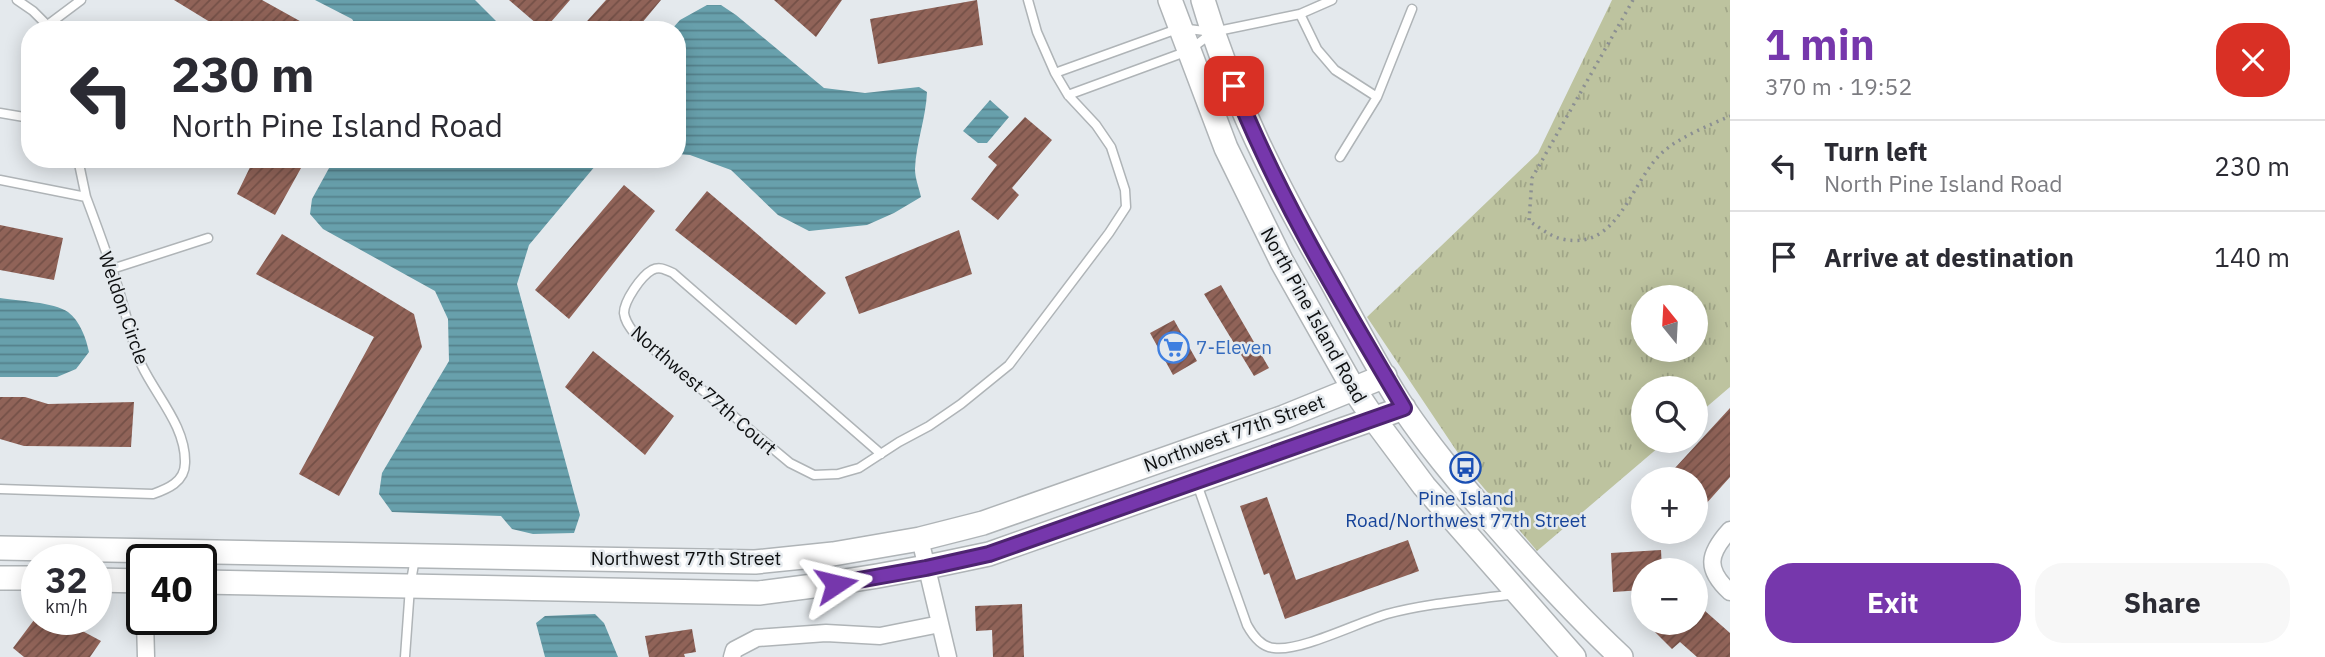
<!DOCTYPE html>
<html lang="en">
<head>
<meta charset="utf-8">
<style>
	body { margin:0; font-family:"IBM Plex Sans",sans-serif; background:#f7f7f7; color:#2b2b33; height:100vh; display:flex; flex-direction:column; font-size:26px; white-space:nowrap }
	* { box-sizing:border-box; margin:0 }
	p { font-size:23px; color:#7c7c81 }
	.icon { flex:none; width:38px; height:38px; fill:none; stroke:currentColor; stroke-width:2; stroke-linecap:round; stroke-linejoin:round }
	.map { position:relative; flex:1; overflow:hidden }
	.drawer { display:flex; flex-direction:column; background:#fff; width:595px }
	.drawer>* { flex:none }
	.banner { position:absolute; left:21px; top:21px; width:665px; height:147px; border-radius:28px; box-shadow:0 4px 18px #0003; background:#fff; color:#2b2b33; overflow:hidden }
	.needle { width:46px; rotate:342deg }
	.tools { position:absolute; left:1631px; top:285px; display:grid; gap:14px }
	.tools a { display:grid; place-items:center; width:77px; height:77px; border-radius:50%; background:#fff; box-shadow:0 4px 18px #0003; font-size:35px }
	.speed { position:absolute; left:21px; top:544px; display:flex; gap:14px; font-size:35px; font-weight:700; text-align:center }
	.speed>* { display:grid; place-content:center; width:91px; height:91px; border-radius:50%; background:#fff; box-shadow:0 4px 18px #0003; line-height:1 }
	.speed small { font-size:18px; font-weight:400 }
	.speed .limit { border:4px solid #111; border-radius:10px; background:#fff; color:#111 }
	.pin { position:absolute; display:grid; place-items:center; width:60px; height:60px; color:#fff; margin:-30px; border-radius:14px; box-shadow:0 4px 10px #0006 }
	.me { position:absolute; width:77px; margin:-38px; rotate:80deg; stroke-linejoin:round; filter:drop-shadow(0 0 5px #0008) }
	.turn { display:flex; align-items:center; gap:24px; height:147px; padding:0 35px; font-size:32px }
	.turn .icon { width:91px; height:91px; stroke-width:2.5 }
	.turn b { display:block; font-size:49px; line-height:60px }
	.round { display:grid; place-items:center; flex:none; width:74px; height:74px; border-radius:28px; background:#f7f7f7 }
	.headline { display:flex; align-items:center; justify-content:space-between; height:119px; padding:0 35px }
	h1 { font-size:42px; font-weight:800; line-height:52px; color:#7637ac }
	.button { display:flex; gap:14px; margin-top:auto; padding:14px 35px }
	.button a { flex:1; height:80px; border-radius:28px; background:#7637ac; color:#fff; font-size:28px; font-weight:800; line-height:80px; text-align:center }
	.button a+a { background:#f7f7f7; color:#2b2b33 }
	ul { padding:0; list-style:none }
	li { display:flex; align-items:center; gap:21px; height:91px; padding:0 35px; border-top:2px solid #e1e1e2 }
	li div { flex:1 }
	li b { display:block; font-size:26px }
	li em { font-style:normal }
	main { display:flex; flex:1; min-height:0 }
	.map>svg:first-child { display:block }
	.grass { fill:url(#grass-tufts); fill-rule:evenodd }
	.water { fill:url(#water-rules) }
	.building { fill:url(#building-hatch) }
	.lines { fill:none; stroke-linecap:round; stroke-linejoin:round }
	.lane-casing { stroke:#afb4b7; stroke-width:11 }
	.street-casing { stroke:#afb4b7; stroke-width:19 }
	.secondary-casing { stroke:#afb4b7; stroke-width:26 }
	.path { stroke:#8b8f92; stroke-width:3.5; stroke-dasharray:2 5; stroke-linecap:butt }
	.lane { stroke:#fff; stroke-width:8 }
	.street { stroke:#fff; stroke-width:16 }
	.secondary { stroke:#fff; stroke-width:23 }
	.route-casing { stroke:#4d2470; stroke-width:18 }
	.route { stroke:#7637ac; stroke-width:12 }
	.labels { text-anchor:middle; stroke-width:5; stroke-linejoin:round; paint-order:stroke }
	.street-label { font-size:19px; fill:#0d0f10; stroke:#e4e9ed }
	.shop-label { font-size:19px; fill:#366cbe; stroke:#e4e9ed; text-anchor:start }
	.transit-label { font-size:19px; fill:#164399; stroke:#e4e9ed }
</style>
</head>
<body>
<main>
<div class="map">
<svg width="1730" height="657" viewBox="0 0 1730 657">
	<defs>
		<pattern id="grass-tufts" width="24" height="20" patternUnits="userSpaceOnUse" patternTransform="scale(1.75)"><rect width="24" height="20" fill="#bdc39f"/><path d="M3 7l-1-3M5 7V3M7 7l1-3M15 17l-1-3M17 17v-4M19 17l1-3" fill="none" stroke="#a1a688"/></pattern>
		<pattern id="water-rules" width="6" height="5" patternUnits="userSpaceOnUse" patternTransform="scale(1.75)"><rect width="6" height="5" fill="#68a0ac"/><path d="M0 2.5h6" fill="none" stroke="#54818b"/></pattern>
		<pattern id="building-hatch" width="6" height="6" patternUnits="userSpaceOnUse" patternTransform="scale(1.75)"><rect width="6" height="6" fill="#906358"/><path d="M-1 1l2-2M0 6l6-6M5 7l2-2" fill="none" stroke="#745047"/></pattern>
	</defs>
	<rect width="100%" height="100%" fill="#e4e9ed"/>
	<path class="grass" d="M 1612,0 L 1730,0 L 1730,387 L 1696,416 L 1696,388 L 1643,388 L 1643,441 L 1666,441 L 1537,551 L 1472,474 L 1367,317 L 1538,153 ZM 1643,298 L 1696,298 L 1696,350 L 1643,350 Z"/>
	<path class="water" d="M 315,0 L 475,0 L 505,30 L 359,30 L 352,19 Z
		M 707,5 L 721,5 L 736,15 L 824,88 L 865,93 L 919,87 L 927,92 C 926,118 916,143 915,169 C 915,178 919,188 921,197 L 894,213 L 867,225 L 809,231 L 778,215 L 731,170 L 690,155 L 677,154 L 677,30 L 671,30 L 680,20 Z
		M 990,100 L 1009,117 L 987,143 L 978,143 L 963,131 Z
		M 334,159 L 608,159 L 596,165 L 529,245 L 517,284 L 580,515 L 574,533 L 533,534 L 512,529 L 501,516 L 392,512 L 379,494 L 382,473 L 449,361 L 448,319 L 435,291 L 323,229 L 310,214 L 312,199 Z
		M 0,298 C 17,301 54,302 68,312 C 80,321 86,338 89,352 L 76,369 L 57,377 L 0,377 Z
		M 595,614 L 604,623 L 618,657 L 545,657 L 536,623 L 545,616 Z"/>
	<path class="building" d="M 174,0 L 262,0 L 316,30 L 223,30 Z
		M 509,0 L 570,0 L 544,30 Z
		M 606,0 L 661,0 L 636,30 L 579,30 Z
		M 774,0 L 842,0 L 816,37 Z
		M 977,0 L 983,45 L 878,64 L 870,19 Z
		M 1025,117 L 1052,140 L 1012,188 L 1019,195 L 998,220 L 971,199 L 997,165 L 988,157 Z
		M 254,159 L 306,159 L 275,215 L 237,194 Z
		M 624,185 L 655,211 L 569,319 L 535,290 Z
		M 707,191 L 826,293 L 796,325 L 675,230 Z
		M 0,225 L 63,238 L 54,280 L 0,270 Z
		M 959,230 L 972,274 L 859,314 L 845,277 Z
		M 282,234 L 414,314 L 422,347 L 339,496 L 299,474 L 374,337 L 256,274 Z
		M 1221,285 L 1269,368 L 1254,376 L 1204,294 Z
		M 1174,320 L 1197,361 L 1173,375 L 1150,333 Z
		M 593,351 L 674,416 L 645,455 L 565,387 Z
		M 0,397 L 25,397 L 48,404 L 134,402 L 131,447 L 24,446 L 0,439 Z
		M 1730,408 L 1730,477 L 1696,515 L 1696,480 L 1664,480 Z
		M 1267,497 L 1296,580 L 1408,540 L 1419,571 L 1285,619 L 1269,573 L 1264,575 L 1240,506 Z
		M 1661,550 L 1662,570 L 1643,570 L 1643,590 L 1613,592 L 1611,553 Z
		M 1696,603 L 1730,633 L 1730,657 L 1697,657 L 1680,642 L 1672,649 L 1646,623 L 1696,623 Z
		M 1022,604 L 1024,657 L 993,657 L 992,630 L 976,631 L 975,606 Z
		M 34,620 L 62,620 L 101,641 L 90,657 L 24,657 L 13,648 Z
		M 692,629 L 696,652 L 684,654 L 685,657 L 649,657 L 645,636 Z"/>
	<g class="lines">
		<defs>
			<path id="lane" d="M 17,0 L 33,11 L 52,30
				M 1300,14 L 1317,49 L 1335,70 L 1377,97 L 1412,9
				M 49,24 L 81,0
				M 1055,73 L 1180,28 L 1213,32 L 1300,14 L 1332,0
				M 1068,95 L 1188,51 L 1212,33
				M 0,113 L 30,118
				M 1340,157 L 1377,97
				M 78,159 L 86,197
				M 0,180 L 86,197 C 98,229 110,261 120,294 C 127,317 132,344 142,366 C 157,397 186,427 185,463 C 185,482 167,489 153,494 L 0,489
				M 112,269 L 208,238
				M 881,454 L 673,273 C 666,270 660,266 652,270 C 641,276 624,301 624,313 C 625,321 629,326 634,333 L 790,463 L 814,475 L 838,474 L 859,468 L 899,442 L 929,426 L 961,404 L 1009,365 L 1109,233 L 1126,207 L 1125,190 L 1111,147 L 1096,125 L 1068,95 L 1055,73 L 1037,32 L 1028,0
				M 1197,484 L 1247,625 C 1253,636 1261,647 1274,648 C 1300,652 1359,622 1387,614 C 1428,603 1472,600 1515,594
				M 405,657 L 410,587 L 415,558"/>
			<path id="street" d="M 1730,530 C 1708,554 1705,569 1730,592
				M 920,539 L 948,657
				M 145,620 L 146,657
				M 732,657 L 734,650 L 757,638 L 826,633 L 880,636 L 940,624"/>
			<path id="secondary" d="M 1170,0 L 1226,148 L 1282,262 L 1353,388 L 1374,419 L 1424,486 L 1574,657
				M 1203,0 C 1232,98 1277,187 1328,275 C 1353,320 1376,367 1404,409 C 1431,449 1462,485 1493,522 C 1534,569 1576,615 1621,657
				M 0,548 L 755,562 L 833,554 L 920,539 L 983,523 L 1284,417 L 1385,376
				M 0,578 L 37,578
				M 96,580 L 142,581
				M 201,582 L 759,593 C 837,584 913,571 989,554 L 1404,408"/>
		</defs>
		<use href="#lane" class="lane-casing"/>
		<use href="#street" class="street-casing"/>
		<use href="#secondary" class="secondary-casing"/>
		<path class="path" d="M 1633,0 L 1532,178 L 1529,221 C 1539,227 1551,237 1562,239 C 1620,252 1630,180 1664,151 C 1680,137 1710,125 1730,116"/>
		<use href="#lane" class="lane"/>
		<use href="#street" class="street"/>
		<use href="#secondary" class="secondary"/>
	</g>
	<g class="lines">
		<defs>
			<path id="route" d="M 836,584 L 926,568 L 989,554 L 1404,408 C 1342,303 1279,199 1234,86"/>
		</defs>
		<use href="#route" class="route-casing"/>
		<use href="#route" class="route"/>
	</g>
	<defs>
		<symbol id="supermarket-ring" viewBox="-11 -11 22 22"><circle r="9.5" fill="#e4e9ed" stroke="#3f7fe0" stroke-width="1.5"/><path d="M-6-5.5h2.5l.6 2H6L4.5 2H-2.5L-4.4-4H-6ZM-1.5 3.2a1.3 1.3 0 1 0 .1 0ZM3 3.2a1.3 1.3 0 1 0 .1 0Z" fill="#3f7fe0"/></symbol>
		<symbol id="bus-ring" viewBox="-11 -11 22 22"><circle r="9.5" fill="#e4e9ed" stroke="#1a4fb4" stroke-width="1.5"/><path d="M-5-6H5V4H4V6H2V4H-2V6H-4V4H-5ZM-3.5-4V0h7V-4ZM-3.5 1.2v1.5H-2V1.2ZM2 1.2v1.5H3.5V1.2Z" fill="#1a4fb4"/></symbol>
	</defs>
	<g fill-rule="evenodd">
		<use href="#supermarket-ring" x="1156" y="330" width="35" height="35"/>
		<use href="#bus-ring" x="1448" y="450" width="35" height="35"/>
	</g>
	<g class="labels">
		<g class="street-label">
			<text transform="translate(124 308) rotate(71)" y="7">Weldon Circle</text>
			<text transform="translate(1314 315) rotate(61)" y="7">North Pine Island Road</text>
			<text transform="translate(704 390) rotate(41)" y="7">Northwest 77th Court</text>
			<text transform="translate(1234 433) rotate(-20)" y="7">Northwest 77th Street</text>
			<text x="686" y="565">Northwest 77th Street</text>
		</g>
		<g class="shop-label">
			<text x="1196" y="354">7-Eleven</text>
		</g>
		<g class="transit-label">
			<text x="1466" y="505">Pine Island<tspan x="1466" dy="22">Road/Northwest 77th Street</tspan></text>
		</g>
	</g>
</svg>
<div class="tools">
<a><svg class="needle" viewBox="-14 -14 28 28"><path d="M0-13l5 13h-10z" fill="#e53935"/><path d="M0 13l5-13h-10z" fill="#7c7c81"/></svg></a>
<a><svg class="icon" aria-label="search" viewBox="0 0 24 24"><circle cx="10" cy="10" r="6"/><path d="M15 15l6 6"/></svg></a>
<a>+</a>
<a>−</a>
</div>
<div class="speed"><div>32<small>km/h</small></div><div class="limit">40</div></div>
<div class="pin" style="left:1234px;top:86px;background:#d93025"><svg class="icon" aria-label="arrive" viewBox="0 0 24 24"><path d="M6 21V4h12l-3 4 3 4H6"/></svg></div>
<svg class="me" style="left:836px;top:584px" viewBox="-20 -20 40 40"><path d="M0-17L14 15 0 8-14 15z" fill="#7637ac" stroke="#fff" stroke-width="4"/></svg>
<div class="banner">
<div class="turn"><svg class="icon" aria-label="left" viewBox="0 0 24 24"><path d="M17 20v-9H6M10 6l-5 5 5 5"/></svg><div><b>230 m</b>North Pine Island Road</div></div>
</div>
</div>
<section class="drawer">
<div class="headline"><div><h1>1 min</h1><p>370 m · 19:52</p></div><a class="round" style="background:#d93025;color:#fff"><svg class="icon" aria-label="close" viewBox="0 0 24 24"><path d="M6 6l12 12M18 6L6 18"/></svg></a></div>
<ul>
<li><svg class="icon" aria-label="left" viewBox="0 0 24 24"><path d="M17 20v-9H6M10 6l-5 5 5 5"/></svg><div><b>Turn left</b><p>North Pine Island Road</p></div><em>230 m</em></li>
<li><svg class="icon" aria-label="arrive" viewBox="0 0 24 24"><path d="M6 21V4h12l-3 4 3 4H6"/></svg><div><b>Arrive at destination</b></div><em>140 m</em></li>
</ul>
<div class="button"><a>Exit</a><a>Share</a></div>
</section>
</main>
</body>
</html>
